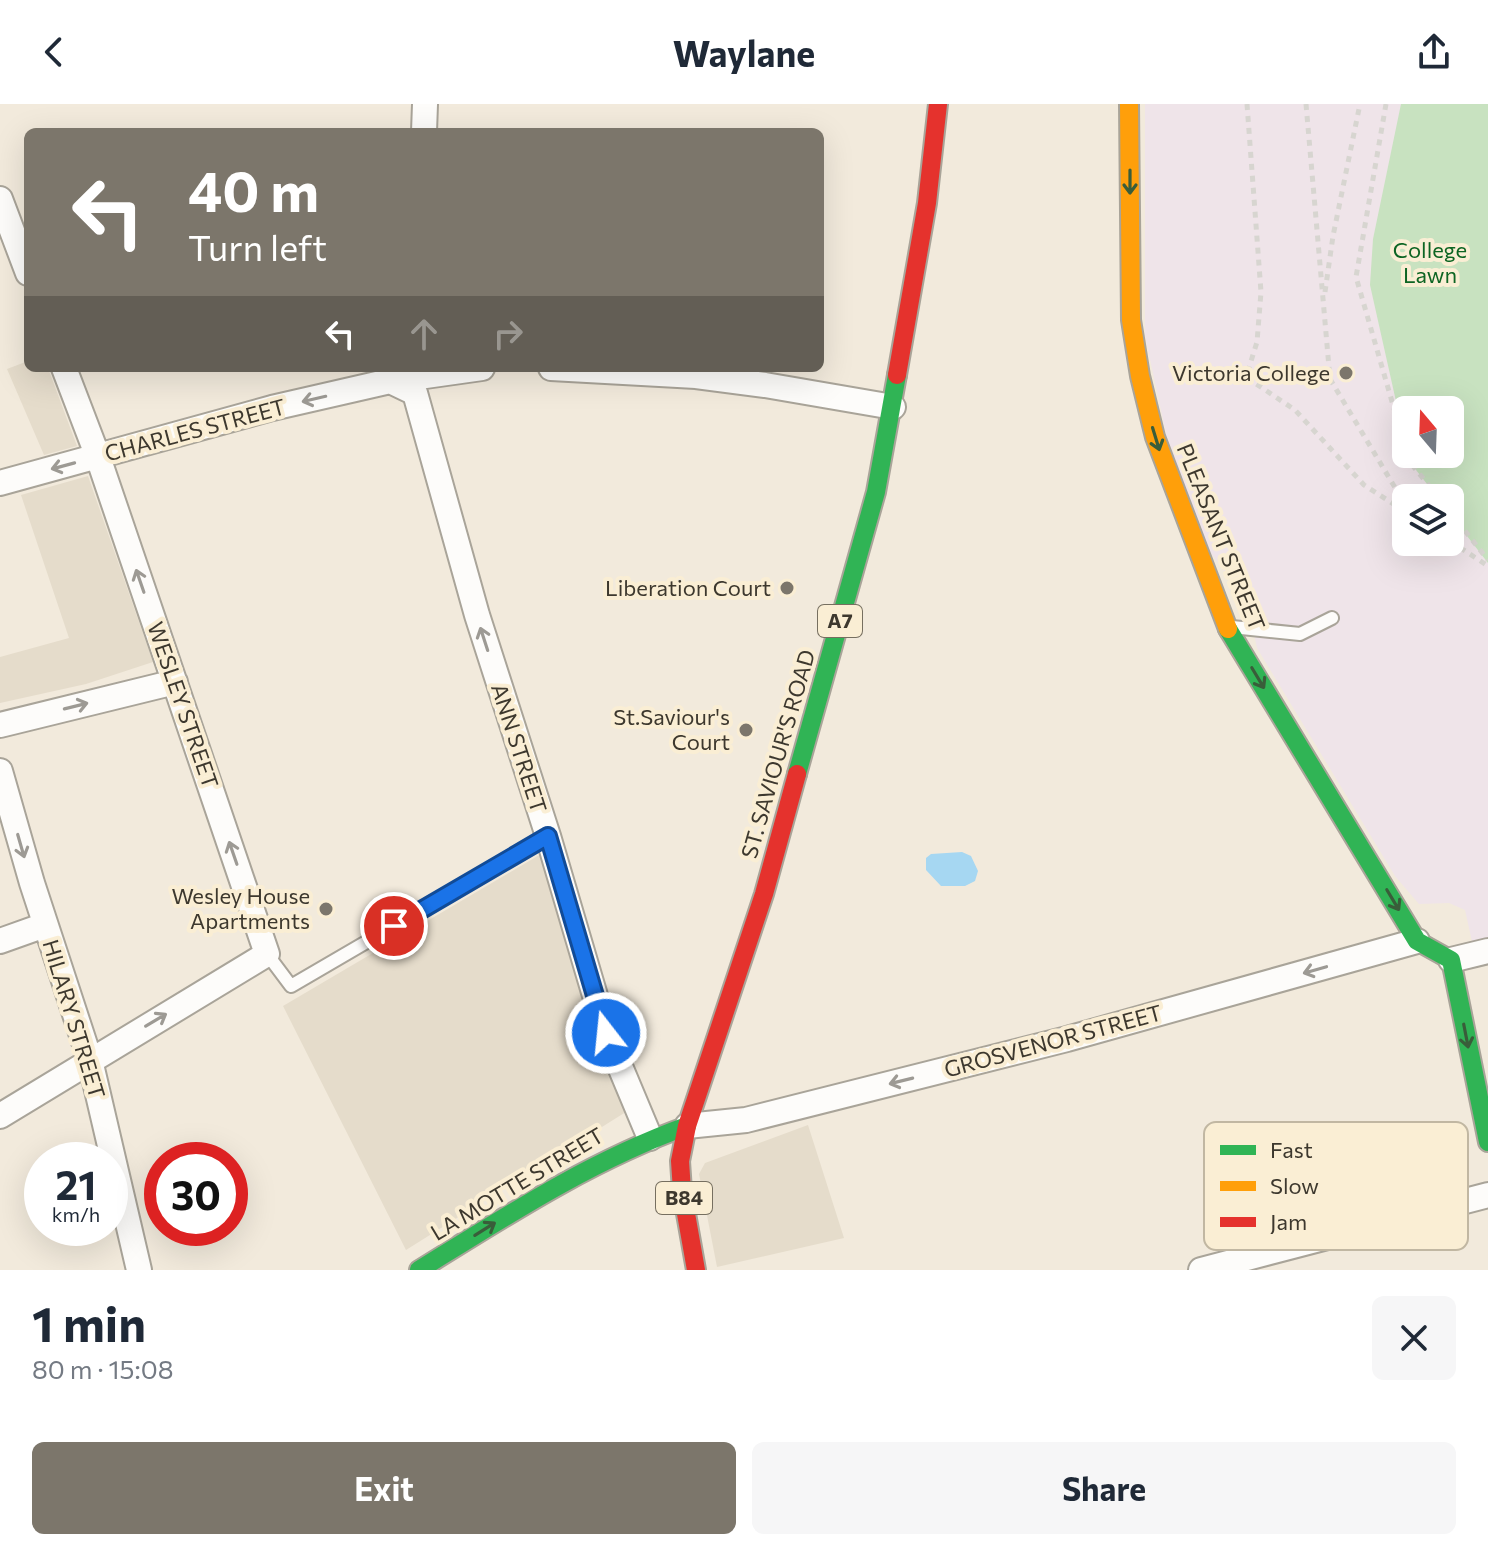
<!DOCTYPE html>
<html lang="en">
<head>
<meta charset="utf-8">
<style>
	body { margin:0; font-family:Commissioner,sans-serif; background:#f6f6f7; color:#1f2937; height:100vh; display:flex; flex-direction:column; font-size:30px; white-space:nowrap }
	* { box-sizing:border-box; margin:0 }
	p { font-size:26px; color:#747a83 }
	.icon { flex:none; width:44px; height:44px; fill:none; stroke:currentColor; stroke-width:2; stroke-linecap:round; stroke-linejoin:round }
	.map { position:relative; height:1166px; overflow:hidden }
	.drawer { display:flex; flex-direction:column; background:#fff; flex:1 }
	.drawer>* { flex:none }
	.hud { position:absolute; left:24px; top:24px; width:800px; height:244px; border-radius:12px; box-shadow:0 8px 32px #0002; background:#7c766b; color:#fff; overflow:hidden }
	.needle { width:52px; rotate:341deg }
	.fabs { position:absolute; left:1392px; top:292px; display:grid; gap:16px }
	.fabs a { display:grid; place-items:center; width:72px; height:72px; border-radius:12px; background:#fff; box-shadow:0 8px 32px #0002; font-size:40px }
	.speed { position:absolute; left:24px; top:1038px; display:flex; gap:16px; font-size:40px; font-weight:700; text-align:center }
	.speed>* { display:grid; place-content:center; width:104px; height:104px; border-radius:50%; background:#fff; box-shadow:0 8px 32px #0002; line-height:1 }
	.speed small { font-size:20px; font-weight:400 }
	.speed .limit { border:12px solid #d22; background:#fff; color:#111 }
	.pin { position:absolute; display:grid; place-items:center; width:68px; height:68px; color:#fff; margin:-34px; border:4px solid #fff; border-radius:50%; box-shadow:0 2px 8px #0007 }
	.me { position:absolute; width:88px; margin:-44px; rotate:344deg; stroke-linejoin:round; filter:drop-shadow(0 0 6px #0008) }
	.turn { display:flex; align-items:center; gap:28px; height:168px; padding:0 32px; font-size:36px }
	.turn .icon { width:104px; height:104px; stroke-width:2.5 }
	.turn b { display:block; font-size:56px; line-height:68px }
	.lanes { display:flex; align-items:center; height:76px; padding:0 32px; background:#0003; justify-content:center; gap:40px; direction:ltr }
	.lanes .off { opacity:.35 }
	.round { display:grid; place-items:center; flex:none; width:84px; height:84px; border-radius:12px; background:#f6f6f7 }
	.overview { display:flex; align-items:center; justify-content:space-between; height:136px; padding:0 32px }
	h1 { font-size:48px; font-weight:700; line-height:60px }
	.action { display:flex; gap:16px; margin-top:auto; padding:16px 32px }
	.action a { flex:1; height:92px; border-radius:12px; background:#7c766b; color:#fff; font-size:32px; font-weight:700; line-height:92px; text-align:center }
	.action a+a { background:#f6f6f7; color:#1f2937 }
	header { display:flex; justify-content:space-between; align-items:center; height:104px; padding:0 32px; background:#fff; font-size:36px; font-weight:700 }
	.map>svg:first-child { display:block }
	.commercial { fill:#e5dccb }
	.education { fill:#efe4e9; fill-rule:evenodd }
	.green { fill:#c8e2c0 }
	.water { fill:#a6d7f2 }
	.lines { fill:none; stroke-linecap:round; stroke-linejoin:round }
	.lane-casing { stroke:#a9a499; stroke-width:16 }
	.street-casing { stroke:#a9a499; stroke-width:28 }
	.fast-casing { stroke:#a9a499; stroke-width:22 }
	.slow-casing { stroke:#a9a499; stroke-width:22 }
	.jam-casing { stroke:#a9a499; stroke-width:22 }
	.path { stroke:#d7d5d0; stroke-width:5; stroke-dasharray:6 6; stroke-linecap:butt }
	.lane { stroke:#fdfcfa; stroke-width:12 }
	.street { stroke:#fdfcfa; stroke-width:24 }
	.fast { stroke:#30b455; stroke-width:18 }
	.slow { stroke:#ff9f0a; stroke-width:18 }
	.jam { stroke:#e5322d; stroke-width:18 }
	.oneway { stroke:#395d3a }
	.oneway2 { stroke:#9d9a94 }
	.route-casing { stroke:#114b97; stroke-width:20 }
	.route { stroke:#1a73e8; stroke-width:14 }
	.poi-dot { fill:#7c766b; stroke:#faeed4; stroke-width:3 }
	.labels { text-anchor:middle; stroke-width:8; stroke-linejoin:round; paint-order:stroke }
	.shield { fill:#faeed4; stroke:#766f60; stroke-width:2 }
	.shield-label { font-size:20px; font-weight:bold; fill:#3d382e }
	.park-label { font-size:22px; fill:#0e6523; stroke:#faeed4 }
	.poi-label { font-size:22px; fill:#3d382e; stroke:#faeed4; text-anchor:end }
	.street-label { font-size:22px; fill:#3d382e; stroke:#faeed4 }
	.key { fill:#faeed4; stroke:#c1b7a2; stroke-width:2 }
	.key-label { font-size:22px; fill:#3d382e }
</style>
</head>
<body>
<header><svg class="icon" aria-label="back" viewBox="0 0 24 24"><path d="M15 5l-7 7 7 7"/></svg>Waylane<svg class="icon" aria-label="share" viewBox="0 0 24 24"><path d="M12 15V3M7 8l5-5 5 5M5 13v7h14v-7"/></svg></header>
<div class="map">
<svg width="1488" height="1166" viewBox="0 0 1488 1166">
	<rect width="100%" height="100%" fill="#f2eadc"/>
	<path class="commercial" d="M 28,257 L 28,264 L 48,264 L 77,342 L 44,351 L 7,265 Z
		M 88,372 L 153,558 L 86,580 L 0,599 L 0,553 L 69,534 L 21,391 Z
		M 541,750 L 629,1006 L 406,1146 L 283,902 Z
		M 808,1021 L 844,1134 L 717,1163 L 699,1070 L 705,1059 Z"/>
	<path class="education" d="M 1145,0 L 1488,0 L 1488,839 L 1473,842 L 1465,806 L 1449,799 L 1419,800 L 1395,772 L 1257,544 L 1247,498 L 1210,448 L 1170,348 L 1145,232 ZM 1406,306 L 1450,306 L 1450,350 L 1406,350 ZM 1406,394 L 1450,394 L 1450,438 L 1406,438 Z"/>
	<path class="green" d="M 1401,0 L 1488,0 L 1488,459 L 1450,410 L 1450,394 L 1438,394 L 1409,357 L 1408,350 L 1450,350 L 1450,306 L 1406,306 L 1406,342 L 1370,181 L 1373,135 Z"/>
	<path class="water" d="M 962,748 L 971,752 L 978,767 L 975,777 L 965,782 L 941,782 L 926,766 L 926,754 L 931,750 Z"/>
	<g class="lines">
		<defs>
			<path id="lane" d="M 1232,523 L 1300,530 L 1332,514
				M 267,850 L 291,882 L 548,732"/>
			<path id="street" d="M 424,28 L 425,0
				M 0,95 L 28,169
				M 551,264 L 696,272 L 765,281 L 893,303
				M 390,277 L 415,289 L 477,511 L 548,732 L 606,929 L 650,1034
				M 0,379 L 272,304 L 390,277 L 482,264
				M 0,621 L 175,578
				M 0,667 L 32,779 L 90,956 L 139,1166
				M 0,837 L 45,821
				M 1451,856 L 1488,847
				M 0,1012 L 267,850 L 98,353 L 64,264
				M 687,1022 L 746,1016 L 1067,935 L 1417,837
				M 1201,1166 L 1488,1091"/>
			<path id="fast" d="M 1228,525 L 1417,837 L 1451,856 L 1488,1038
				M 797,670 L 876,388 L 897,271
				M 419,1166 C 506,1112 590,1057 687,1022"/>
			<path id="slow" d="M 1129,0 L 1131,216 L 1140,272 L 1155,333 L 1228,525"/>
			<path id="jam" d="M 897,271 L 927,99 L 938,0
				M 696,1166 L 682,1087 L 680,1057 L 687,1022 L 764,790 L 797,670"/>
		</defs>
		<use href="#lane" class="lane-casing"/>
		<use href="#street" class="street-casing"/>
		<use href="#fast" class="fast-casing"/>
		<use href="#slow" class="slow-casing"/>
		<use href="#jam" class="jam-casing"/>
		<path class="path" d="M 1247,0 L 1261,188 L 1257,238 L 1246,273 L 1295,306 L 1364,381 L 1406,408
			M 1306,0 L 1330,275 L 1406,402
			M 1386,0 L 1356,173 L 1406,346
			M 1325,188 L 1333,132 L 1360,0
			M 1407,350 L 1409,357 L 1439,394
			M 1450,408 L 1488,456
			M 1450,437 L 1488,462"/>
		<use href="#lane" class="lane"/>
		<use href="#street" class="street"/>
		<use href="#fast" class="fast"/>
		<use href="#slow" class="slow"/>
		<use href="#jam" class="jam"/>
	</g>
	<defs><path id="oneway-shaft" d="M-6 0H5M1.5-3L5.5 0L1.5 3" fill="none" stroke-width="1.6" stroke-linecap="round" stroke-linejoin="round" transform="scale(2)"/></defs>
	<g class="oneway">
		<use href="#oneway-shaft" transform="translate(1130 78) rotate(90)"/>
		<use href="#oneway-shaft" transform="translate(1156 335) rotate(73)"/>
		<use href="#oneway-shaft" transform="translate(1258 574) rotate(59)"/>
		<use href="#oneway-shaft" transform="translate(1393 796) rotate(59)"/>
		<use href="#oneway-shaft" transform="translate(1466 932) rotate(79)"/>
		<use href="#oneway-shaft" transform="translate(485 1125) rotate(-32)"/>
	</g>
	<g class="oneway2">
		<use href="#oneway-shaft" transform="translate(314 295) rotate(167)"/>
		<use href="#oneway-shaft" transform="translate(63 362) rotate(165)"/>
		<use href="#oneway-shaft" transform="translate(140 477) rotate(-109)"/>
		<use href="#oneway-shaft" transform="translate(484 535) rotate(-108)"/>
		<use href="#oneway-shaft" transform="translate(76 602) rotate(-14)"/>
		<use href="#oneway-shaft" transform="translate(21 742) rotate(74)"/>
		<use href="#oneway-shaft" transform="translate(233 749) rotate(-109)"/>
		<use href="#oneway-shaft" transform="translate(1315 866) rotate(164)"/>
		<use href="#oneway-shaft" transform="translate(156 916) rotate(-31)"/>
		<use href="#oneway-shaft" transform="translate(901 977) rotate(166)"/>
	</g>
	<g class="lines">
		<defs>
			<path id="route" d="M 394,822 L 548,732 L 606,929"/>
		</defs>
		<use href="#route" class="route-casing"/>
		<use href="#route" class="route"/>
	</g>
	<g class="poi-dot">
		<circle cx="1346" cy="269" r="8"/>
		<circle cx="787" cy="484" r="8"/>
		<circle cx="746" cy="626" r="8"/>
		<circle cx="326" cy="805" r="8"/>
	</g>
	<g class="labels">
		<g class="shield">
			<rect x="818" y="501" width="44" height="32" rx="6"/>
			<rect x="656" y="1078" width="56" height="32" rx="6"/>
		</g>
		<g class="shield-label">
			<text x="840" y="524">A7</text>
			<text x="684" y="1101">B84</text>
		</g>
		<g class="park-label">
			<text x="1430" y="154">College<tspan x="1430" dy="25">Lawn</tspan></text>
		</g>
		<g class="poi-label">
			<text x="1330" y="277">Victoria College</text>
			<text x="771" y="492">Liberation Court</text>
			<text x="730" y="621">St.Saviour's<tspan x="730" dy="25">Court</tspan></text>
			<text x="310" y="800">Wesley House<tspan x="310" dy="25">Apartments</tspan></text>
		</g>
		<g class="street-label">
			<text transform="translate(195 326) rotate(-15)" y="8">CHARLES STREET</text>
			<text transform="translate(1221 433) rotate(68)" y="8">PLEASANT STREET</text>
			<text transform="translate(183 601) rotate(71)" y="8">WESLEY STREET</text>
			<text transform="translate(519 644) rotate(72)" y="8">ANN STREET</text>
			<text transform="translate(778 650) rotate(-74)" y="8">ST. SAVIOUR'S ROAD</text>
			<text transform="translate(74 915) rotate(73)" y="8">HILARY STREET</text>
			<text transform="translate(1053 937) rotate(-15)" y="8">GROSVENOR STREET</text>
			<text transform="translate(517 1080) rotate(-31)" y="8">LA MOTTE STREET</text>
		</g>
	</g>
	<rect x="1204" y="1018" width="264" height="128" rx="12" class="key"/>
	<rect x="1220" y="1041" width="36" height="10" fill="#30b455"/>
	<rect x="1220" y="1077" width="36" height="10" fill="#ff9f0a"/>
	<rect x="1220" y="1113" width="36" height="10" fill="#e5322d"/>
	<g class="key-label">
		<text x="1270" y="1054">Fast</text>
		<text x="1270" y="1090">Slow</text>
		<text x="1270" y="1126">Jam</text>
	</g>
</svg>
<div class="fabs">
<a><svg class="needle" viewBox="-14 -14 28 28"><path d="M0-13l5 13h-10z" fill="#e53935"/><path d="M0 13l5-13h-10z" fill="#747a83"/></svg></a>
<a><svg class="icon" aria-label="layers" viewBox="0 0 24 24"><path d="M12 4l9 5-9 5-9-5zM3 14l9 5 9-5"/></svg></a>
</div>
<div class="speed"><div>21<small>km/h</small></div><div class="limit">30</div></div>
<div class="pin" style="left:394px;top:822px;background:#d93025"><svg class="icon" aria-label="arrive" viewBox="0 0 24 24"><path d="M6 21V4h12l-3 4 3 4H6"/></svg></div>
<svg class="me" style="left:606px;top:929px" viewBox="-20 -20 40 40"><circle r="17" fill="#1a73e8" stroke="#fff" stroke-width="3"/><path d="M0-11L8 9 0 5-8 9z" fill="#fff"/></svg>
<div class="hud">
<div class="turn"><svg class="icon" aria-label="left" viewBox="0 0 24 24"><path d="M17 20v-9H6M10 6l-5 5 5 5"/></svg><div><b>40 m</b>Turn left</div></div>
<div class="lanes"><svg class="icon" aria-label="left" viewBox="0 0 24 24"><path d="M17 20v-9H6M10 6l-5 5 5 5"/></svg><svg class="icon off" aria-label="ahead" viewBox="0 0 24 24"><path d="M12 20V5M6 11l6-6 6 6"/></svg><svg class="icon off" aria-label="right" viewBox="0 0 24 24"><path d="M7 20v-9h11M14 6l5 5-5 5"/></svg></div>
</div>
</div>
<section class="drawer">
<div class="overview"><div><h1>1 min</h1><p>80 m · 15:08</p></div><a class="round"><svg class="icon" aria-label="close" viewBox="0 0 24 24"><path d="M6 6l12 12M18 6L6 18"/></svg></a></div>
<div class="action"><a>Exit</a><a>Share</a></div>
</section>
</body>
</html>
